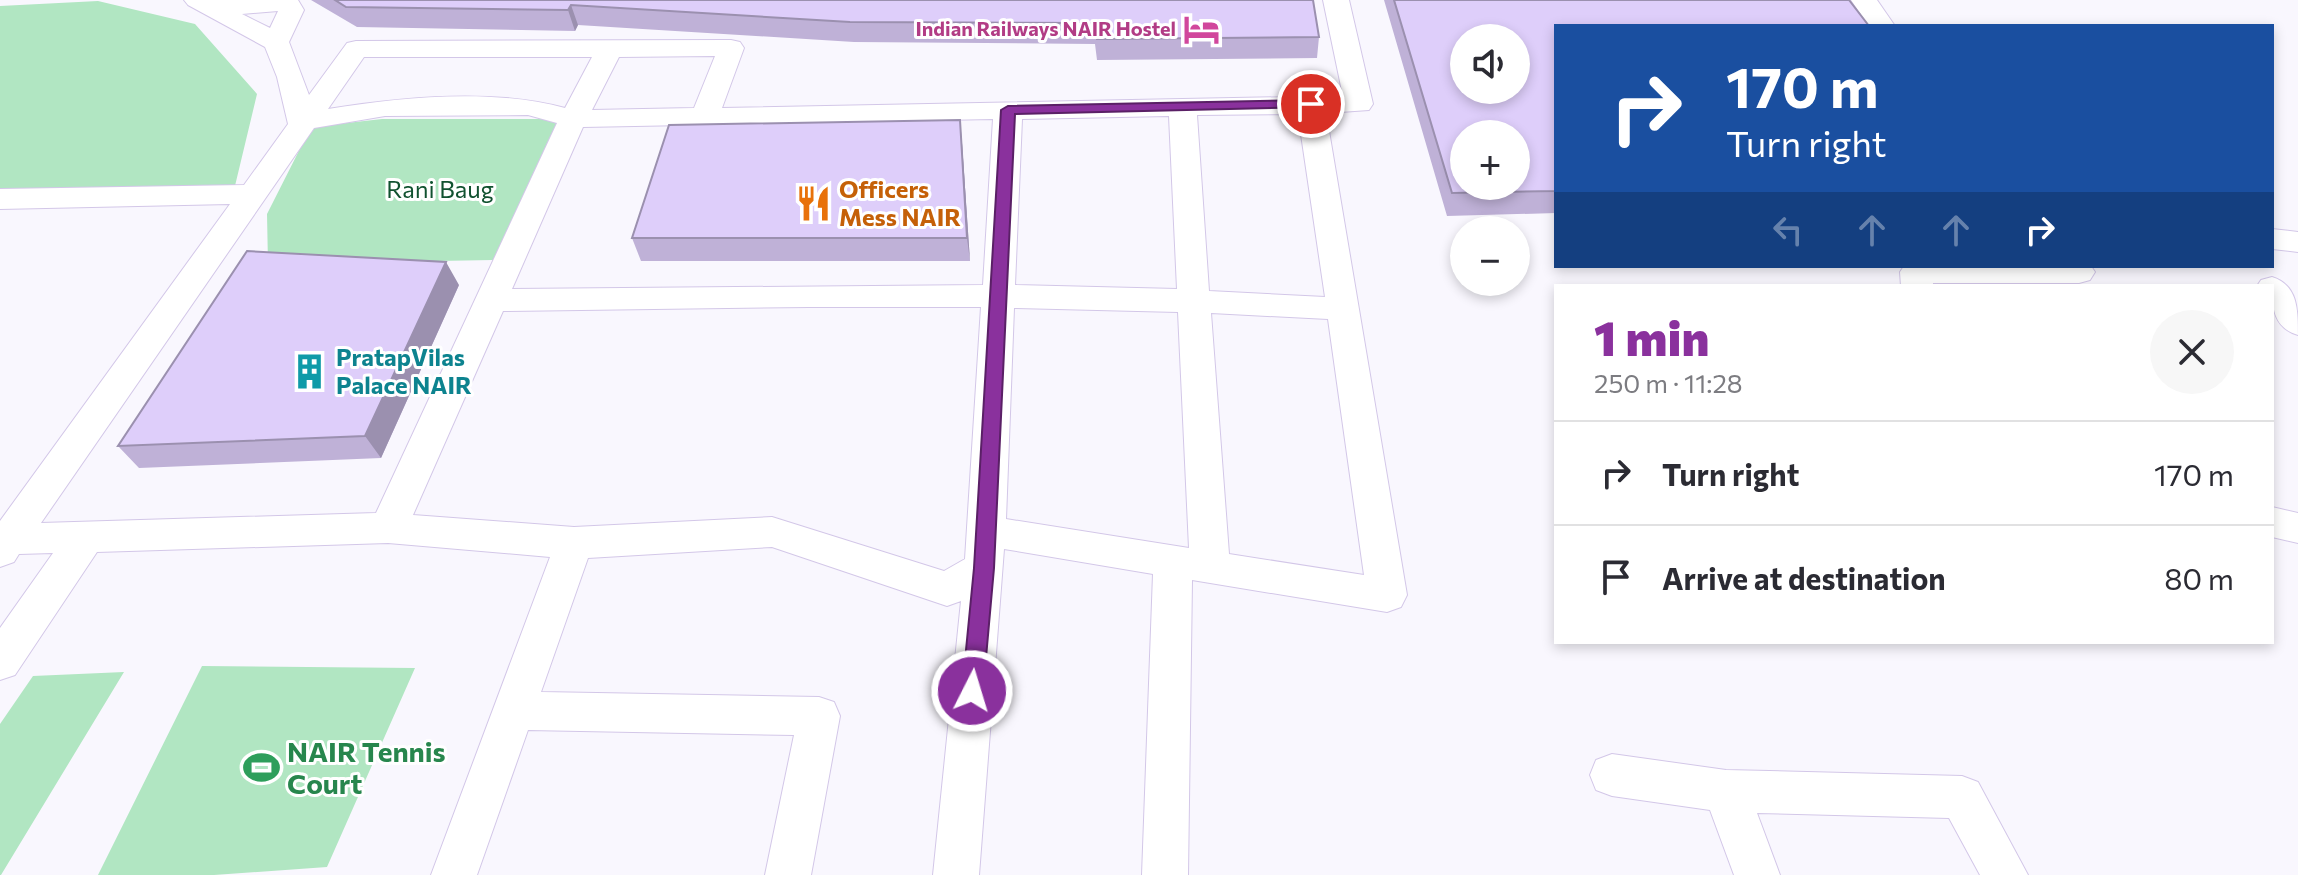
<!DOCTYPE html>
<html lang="en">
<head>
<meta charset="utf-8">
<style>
	body { margin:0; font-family:Commissioner,sans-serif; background:#f7f7f7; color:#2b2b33; height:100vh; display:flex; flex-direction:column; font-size:30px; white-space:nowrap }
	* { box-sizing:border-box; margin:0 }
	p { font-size:26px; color:#7c7c81 }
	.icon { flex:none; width:44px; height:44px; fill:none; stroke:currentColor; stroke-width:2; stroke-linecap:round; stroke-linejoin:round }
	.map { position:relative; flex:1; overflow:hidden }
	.drawer { position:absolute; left:1554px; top:284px; width:720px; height:360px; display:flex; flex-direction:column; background:#fff; border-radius:0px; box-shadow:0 4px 12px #0003 }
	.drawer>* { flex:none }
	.banner { position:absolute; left:1554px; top:24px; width:720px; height:244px; border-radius:0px; box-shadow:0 4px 12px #0003; background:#1a4fa0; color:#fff; overflow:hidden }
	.buttons { position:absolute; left:1450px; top:24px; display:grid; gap:16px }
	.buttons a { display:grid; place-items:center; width:80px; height:80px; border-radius:50%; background:#fff; box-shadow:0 4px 12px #0003; font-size:40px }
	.pin { position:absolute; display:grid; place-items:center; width:68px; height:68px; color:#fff; margin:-34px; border:4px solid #fff; border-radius:50%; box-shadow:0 2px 8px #0007 }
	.me { position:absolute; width:88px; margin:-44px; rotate:5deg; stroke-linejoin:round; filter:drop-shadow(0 0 6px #0008) }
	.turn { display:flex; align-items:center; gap:28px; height:168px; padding:0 40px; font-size:36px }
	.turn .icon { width:104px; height:104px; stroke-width:2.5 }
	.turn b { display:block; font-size:56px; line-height:68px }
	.lanes { display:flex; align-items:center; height:76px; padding:0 40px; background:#0003; justify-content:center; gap:40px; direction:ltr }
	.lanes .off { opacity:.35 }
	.round { display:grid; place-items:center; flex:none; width:84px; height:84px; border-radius:42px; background:#f7f7f7 }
	.head { display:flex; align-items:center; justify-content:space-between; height:136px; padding:0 40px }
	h1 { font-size:48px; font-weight:800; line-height:60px; color:#8a319d }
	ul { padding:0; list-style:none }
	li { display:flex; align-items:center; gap:24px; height:104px; padding:0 40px; border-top:2px solid #e1e1e2 }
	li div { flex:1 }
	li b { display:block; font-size:30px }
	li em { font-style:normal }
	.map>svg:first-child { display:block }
	.green { fill:#b1e6c2 }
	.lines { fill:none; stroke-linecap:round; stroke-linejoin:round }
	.minor-casing { stroke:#d3c7e8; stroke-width:2 }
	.minor { fill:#fff; fill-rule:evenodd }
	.wall { fill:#bfb1d7 }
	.shaded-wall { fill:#9b90af }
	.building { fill:#decefa; stroke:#9b90af; stroke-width:2; fill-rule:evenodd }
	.route { fill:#8a319d; stroke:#5a2066; stroke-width:2 }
	.labels { text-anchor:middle; stroke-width:6; stroke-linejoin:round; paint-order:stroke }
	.far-hotel-label { font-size:20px; font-weight:bold; fill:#b23c85; stroke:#fff; text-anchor:end }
	.park-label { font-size:24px; fill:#115230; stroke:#fff }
	.food-label { font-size:24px; font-weight:bold; fill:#c56008; stroke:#fff; text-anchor:start }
	.culture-label { font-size:24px; font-weight:bold; fill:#0d838f; stroke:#fff; text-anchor:start }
	.near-leisure-label { font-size:28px; font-weight:bold; fill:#27864d; stroke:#fff; text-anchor:start }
</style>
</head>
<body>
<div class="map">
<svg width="2298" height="875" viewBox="0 0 2298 875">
	<rect width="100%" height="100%" fill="#f9f7fe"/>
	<path class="green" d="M 98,1 L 195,24 L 257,94 L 234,190 L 0,192 L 0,6 Z
		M 382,119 L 573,119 L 493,260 L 268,264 L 267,214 L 311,127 Z
		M 202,666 L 415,668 L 327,867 L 214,875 L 98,875 Z
		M 124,672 L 1,875 L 0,875 L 0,724 L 33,676 Z"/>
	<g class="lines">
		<defs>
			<path id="minor" d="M 184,0 L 298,0 L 304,10 L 289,42 L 309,95 L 347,43 L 356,41 L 731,40 L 740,42 L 744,48 L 722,108 L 1343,96 L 1323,0 L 1349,0 L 1373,104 L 1369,110 L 1326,113 L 1407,595 L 1401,607 L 1387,612 L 1192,580 L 1188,875 L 1142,875 L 1153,574 L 1004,549 L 979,875 L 933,875 L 961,601 L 947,606 L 772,547 L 588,558 L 541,692 L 819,697 L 834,702 L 840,716 L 811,875 L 765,875 L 794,735 L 528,730 L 477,875 L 431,875 L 550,557 L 388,543 L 97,552 L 15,675 L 0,680 L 0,628 L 53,553 L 19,554 L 14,562 L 0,567 L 0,521 L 230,204 L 0,209 L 0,189 L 244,185 L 288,124 L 277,77 L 265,47 L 188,5 ZM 278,11 L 270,28 L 242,14 ZM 715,56 L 694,108 L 592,110 L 619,57 ZM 364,57 L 592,57 L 565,108 C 492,88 401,97 328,109 ZM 1298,114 L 1325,297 L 1209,291 L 1197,115 ZM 528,115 L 557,123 L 376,513 L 41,523 L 314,128 L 385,116 ZM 1169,116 L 1177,289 L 1015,285 L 1022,119 ZM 993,119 L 983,285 L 512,289 L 583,127 ZM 809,307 L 981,307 L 965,559 L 944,571 L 772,517 L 574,527 L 413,515 L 503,311 ZM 1014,308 L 1178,312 L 1189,548 L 1006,519 ZM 1211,313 L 1328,319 L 1364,575 L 1229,554 Z
				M 1851,0 L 1877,0 L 1895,26 L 1869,26 Z
				M 2272,229 L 2298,232 L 2298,252 L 2272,249 Z
				M 1904,266 L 2091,266 L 2095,272 L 2090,280 L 2079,283 L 1933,283 L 1933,286 L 1901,286 L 1900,272 Z
				M 2272,277 C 2298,285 2298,310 2298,335 C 2274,328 2272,308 2272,286 L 2257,286 L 2261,280 Z
				M 2272,507 L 2298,513 L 2298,543 L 2272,537 Z
				M 1612,754 L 1726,770 L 1962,776 L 1978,782 L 2028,875 L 1980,875 L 1949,818 L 1757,813 L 1780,875 L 1734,875 L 1710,810 L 1612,796 L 1596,790 L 1590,775 L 1596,760 Z"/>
		</defs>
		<use href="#minor" class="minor-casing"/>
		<use href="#minor" class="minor"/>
	</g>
	<path class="wall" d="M 311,0 L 1313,0 L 1319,37 L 1317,58 L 1097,60 L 1095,44 L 854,42 L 578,25 L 575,31 L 357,27 Z
		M 1384,0 L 1849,0 L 1556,26 L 1556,213 L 1447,216 Z
		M 962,143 L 970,261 L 641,261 L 632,238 Z
		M 459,285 L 381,458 L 139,468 L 118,446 Z"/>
	<path class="shaded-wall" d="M 571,5 L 578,25 L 575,31 L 568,10 Z
		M 960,120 L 962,143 L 970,261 L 967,238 Z
		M 446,262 L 459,285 L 381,458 L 365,436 Z"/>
	<path class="building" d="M 335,0 L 1313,0 L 1319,37 L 1097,39 L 1094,23 L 850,22 L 571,5 L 568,10 L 346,7 Z
		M 1394,0 L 1849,0 L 1869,26 L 1556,26 L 1556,191 L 1452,193 ZM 1464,38 L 1516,38 L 1516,90 L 1464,90 ZM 1464,134 L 1516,134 L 1516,186 L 1464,186 Z
		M 960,120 L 967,238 L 632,238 L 669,125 Z
		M 247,251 L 446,262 L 365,436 L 118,446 Z"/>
	<path class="route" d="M 1311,100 L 1316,101 L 1316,107 L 1015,114 L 994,568 L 983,691 L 980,698 L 972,700 L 965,698 L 962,691 L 974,568 L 1001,110 L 1008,106 Z"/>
	<defs>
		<symbol id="hotel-bare" viewBox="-9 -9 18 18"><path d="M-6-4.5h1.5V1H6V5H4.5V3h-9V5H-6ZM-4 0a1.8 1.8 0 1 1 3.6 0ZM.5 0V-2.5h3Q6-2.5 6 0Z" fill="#d1479c" stroke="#fff" stroke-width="2.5" paint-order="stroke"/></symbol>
		<symbol id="restaurant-bare" viewBox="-9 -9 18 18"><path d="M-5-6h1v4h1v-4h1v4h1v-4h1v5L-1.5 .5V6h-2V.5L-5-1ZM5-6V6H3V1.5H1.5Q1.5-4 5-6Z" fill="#e8710a" stroke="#fff" stroke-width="2.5" paint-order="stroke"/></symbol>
		<symbol id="building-bare" viewBox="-9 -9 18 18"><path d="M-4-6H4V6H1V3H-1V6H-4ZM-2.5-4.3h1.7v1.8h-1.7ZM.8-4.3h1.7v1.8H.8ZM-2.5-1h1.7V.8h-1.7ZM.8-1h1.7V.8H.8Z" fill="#0f9aa8" stroke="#fff" stroke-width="2.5" paint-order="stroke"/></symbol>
		<symbol id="stadium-bare" viewBox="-9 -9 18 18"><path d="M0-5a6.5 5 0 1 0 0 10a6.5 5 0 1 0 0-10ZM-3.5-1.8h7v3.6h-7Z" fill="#2e9e5b" stroke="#fff" stroke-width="2.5" paint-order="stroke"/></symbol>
	</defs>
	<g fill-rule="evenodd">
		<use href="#hotel-bare" x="1176" y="4" width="51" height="51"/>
		<use href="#restaurant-bare" x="788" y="178" width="51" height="51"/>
		<use href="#building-bare" x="284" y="346" width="51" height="51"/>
		<use href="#stadium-bare" x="236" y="742" width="51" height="51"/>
	</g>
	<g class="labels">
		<g class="far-hotel-label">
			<text x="1176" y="36">Indian Railways NAIR Hostel</text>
		</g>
		<g class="park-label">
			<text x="440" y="198">Rani Baug</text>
		</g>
		<g class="food-label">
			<text x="839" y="198">Officers<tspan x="839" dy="28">Mess NAIR</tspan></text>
		</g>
		<g class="culture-label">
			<text x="336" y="366">PratapVilas<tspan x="336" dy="28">Palace NAIR</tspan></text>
		</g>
		<g class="near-leisure-label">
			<text x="287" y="762">NAIR Tennis<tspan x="287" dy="32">Court</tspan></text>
		</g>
	</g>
</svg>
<div class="buttons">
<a><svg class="icon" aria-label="sound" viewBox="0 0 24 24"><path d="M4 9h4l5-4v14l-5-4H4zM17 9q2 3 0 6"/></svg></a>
<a>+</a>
<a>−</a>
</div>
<div class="pin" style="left:1311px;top:104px;background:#d93025"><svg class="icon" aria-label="arrive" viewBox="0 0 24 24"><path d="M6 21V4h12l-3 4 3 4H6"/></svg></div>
<svg class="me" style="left:972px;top:691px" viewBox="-20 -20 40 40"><circle r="17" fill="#8a319d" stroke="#fff" stroke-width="3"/><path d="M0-11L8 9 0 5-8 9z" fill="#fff"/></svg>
<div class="banner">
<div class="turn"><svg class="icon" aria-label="right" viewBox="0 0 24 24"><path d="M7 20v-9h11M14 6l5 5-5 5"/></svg><div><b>170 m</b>Turn right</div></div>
<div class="lanes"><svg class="icon off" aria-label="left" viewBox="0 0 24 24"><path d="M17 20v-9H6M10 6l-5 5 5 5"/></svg><svg class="icon off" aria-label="ahead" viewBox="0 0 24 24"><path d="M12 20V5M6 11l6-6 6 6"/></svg><svg class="icon off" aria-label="ahead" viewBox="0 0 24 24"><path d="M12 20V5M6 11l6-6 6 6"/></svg><svg class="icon" aria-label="right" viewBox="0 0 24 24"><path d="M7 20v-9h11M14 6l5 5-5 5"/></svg></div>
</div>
<section class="drawer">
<div class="head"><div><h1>1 min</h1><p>250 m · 11:28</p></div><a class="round"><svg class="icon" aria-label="close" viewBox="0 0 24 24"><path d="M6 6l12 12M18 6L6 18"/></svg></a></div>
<ul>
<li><svg class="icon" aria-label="right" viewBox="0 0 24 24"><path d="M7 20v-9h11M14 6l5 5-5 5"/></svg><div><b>Turn right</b></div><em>170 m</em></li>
<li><svg class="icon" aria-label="arrive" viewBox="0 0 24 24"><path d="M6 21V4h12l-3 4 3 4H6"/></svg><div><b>Arrive at destination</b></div><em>80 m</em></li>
</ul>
</section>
</div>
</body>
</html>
